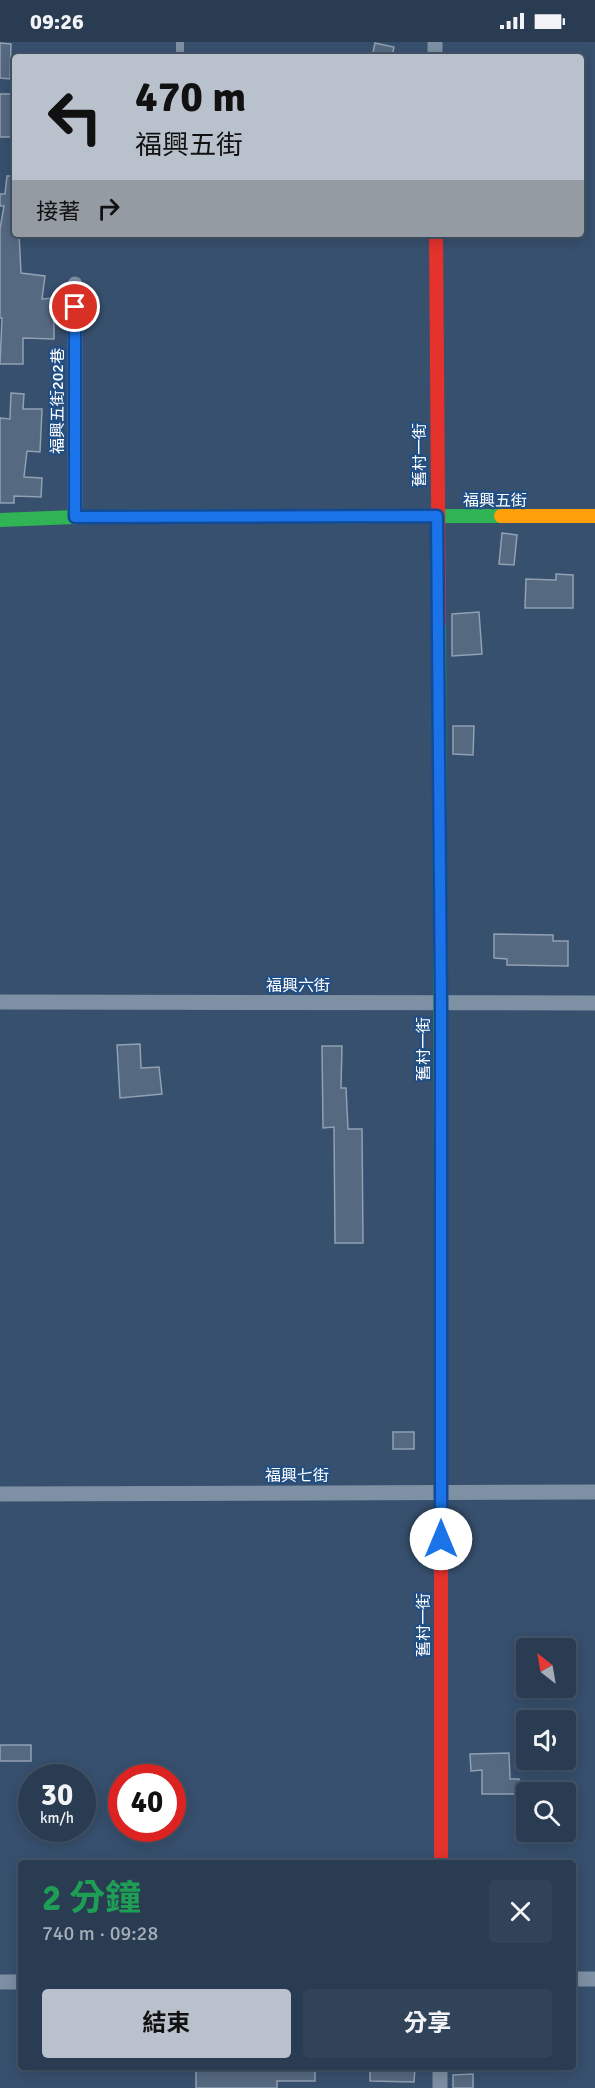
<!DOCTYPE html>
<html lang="zh-TW">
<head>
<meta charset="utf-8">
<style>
	body { margin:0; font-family:Signika,"Noto Sans TC",sans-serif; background:#314359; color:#f1f3f6; height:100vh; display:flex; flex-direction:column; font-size:22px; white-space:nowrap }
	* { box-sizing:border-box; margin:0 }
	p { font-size:20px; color:#a5adb8 }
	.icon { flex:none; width:33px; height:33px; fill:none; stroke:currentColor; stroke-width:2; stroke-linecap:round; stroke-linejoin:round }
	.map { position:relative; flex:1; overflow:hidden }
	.side { position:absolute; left:18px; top:1818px; width:558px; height:210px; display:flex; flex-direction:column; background:#293c52; border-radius:6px; box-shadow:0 3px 15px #0003,0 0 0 2px #455669 }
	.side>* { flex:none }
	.top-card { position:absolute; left:12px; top:12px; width:572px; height:183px; border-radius:6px; box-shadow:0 3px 15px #0003,0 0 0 2px #455669; background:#b9c2cc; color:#111; overflow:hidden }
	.needle { width:39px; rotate:329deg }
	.controls { position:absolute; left:516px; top:1596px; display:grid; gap:12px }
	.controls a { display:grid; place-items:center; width:60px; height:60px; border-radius:6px; background:#293c52; box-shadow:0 3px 15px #0003,0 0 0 2px #455669; font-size:30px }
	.speed { position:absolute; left:18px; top:1722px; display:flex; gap:12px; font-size:30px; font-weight:700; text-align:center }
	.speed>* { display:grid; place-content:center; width:78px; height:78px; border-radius:50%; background:#293c52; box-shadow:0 3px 15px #0003,0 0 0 2px #455669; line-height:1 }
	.speed small { font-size:15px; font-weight:400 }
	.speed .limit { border:9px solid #d22; background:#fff; color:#111 }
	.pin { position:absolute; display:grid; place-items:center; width:51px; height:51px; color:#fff; margin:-26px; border:3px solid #fff; border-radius:50%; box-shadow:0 2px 6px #0007 }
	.me { position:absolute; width:66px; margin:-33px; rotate:0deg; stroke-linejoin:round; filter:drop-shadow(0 0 4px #0008) }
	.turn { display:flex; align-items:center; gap:21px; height:126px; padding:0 24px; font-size:27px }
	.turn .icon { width:78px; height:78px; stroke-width:2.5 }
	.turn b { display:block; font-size:42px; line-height:51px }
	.then { display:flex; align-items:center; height:57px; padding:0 24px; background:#0003; gap:12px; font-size:22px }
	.round { display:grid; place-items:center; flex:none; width:63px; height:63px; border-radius:6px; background:#314359 }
	.summary { display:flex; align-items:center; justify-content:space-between; height:102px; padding:0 24px }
	h1 { font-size:36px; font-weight:700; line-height:45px; color:#1e9e55 }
	.button { display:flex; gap:12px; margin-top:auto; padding:12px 24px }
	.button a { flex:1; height:69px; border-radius:6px; background:#b9c2cc; color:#111; font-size:24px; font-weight:700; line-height:69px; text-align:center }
	.button a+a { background:#314359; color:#f1f3f6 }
	.status { display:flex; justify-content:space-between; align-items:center; height:42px; padding:0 30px; background:#293c52; direction:ltr }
	.status svg { height:16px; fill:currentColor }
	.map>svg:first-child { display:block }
	.building { fill:#556980; stroke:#91a0b2; stroke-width:1.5 }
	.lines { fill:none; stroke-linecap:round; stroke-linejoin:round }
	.lane { stroke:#7e90a4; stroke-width:8 }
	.street { stroke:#7e90a4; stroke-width:15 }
	.fast { stroke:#30b455; stroke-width:14 }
	.slow { stroke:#ff9f0a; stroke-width:14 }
	.jam { stroke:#e5322d; stroke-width:14 }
	.route-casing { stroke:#114b97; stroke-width:15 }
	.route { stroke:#1a73e8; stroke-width:10 }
	.labels { text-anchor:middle; stroke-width:4.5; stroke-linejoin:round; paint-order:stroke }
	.street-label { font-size:16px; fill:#fff; stroke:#214f84 }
</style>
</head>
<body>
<div class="status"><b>09:26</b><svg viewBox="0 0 49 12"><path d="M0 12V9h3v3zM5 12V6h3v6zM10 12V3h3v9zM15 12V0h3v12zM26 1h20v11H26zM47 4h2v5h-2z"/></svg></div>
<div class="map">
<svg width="595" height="2046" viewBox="0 0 595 2046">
	<rect width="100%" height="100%" fill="#37506e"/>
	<path class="building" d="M 0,1 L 11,2 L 10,37 L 0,36 Z
		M 375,1 L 394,5 L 392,15 L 372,15 Z
		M 0,52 L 13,52 L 13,95 L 0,95 Z
		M 7,134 L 15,134 L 15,192 L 19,192 L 21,231 L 45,234 L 42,257 L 55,256 L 56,277 L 54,277 L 54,297 L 23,296 L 23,322 L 0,322 L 2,276 L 0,276 L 0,187 L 4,164 L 0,164 L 0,152 L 5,152 Z
		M 11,351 L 24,352 L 23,367 L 42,367 L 40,410 L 27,409 L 24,435 L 42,436 L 41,455 L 14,454 L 14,461 L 0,461 L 0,376 L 10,377 Z
		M 502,491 L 517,493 L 514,523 L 499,522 Z
		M 556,532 L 573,533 L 573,566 L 525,566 L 526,537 L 556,538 Z
		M 479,570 L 482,612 L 452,614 L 452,572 Z
		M 453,684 L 474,684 L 473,713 L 453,712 Z
		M 494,892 L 553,893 L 553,899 L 568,899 L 568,924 L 507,923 L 507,917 L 494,916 Z
		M 140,1002 L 141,1026 L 159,1025 L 162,1052 L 120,1056 L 117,1003 Z
		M 322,1004 L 342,1004 L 341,1046 L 346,1046 L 348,1087 L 362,1087 L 363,1201 L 335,1201 L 334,1085 L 323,1086 Z
		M 393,1390 L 414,1390 L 414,1407 L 393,1407 Z
		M 0,1703 L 31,1703 L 31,1719 L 0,1719 Z
		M 509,1711 L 510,1737 L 519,1737 L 519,1752 L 482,1752 L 482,1728 L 471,1729 L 470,1712 Z
		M 196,2025 L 315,2025 L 315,2039 L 277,2039 L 277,2046 L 196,2046 Z
		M 370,2025 L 415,2025 L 414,2040 L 370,2039 Z
		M 473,2032 L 473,2046 L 453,2046 L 453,2033 Z"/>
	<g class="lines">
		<path class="lane" d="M 180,15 L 180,0"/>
		<path class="street" d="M 435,0 L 435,15
			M 75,242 L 75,475
			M 0,960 L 595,961
			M 0,1452 L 595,1450
			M 573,1937 L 595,1937
			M 0,1940 L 21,1940
			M 440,2025 L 440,2046"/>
		<path class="fast" d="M 0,478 L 75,475 L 501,474
			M 439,581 L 441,1182"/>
		<path class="slow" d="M 501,474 L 595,474
			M 441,1182 L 441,1429"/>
		<path class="jam" d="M 436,192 L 439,581
			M 441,1429 L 441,1821"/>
	</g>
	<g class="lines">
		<defs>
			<path id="route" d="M 75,265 L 75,475 L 437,474 L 441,962 L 441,1497"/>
		</defs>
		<use href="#route" class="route-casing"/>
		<use href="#route" class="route"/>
	</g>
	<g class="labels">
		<g class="street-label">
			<text transform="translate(57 359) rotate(-90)" y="6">福興五街202巷</text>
			<text transform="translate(419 413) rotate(-90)" y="6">舊村一街</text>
			<text x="495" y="464">福興五街</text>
			<text x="298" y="949">福興六街</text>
			<text transform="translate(423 1007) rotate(-90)" y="6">舊村一街</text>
			<text x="297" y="1439">福興七街</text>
			<text transform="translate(423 1583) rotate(-90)" y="6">舊村一街</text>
		</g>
	</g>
</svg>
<div class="controls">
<a><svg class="needle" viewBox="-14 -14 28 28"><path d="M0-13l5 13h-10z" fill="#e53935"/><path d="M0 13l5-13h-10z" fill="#a5adb8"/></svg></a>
<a><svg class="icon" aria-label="sound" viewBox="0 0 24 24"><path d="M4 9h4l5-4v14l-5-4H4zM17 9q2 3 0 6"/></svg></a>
<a><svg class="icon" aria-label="search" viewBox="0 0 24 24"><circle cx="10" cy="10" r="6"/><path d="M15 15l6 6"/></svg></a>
</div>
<div class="speed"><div>30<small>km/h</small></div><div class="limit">40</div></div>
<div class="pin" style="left:75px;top:265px;background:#d93025"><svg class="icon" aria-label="arrive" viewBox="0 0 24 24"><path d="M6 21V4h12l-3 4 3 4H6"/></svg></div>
<svg class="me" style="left:441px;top:1497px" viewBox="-20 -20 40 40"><circle r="19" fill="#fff"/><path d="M0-13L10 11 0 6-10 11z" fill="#1a73e8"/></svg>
<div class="top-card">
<div class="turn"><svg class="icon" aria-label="left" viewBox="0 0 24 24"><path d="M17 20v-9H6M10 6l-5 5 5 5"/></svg><div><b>470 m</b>福興五街</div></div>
<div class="then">接著<svg class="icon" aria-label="right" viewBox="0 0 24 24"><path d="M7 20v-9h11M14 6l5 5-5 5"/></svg></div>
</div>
<section class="side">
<div class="summary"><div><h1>2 分鐘</h1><p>740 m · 09:28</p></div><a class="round"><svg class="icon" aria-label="close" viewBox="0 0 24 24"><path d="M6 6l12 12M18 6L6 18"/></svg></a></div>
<div class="button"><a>結束</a><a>分享</a></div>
</section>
</div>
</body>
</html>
